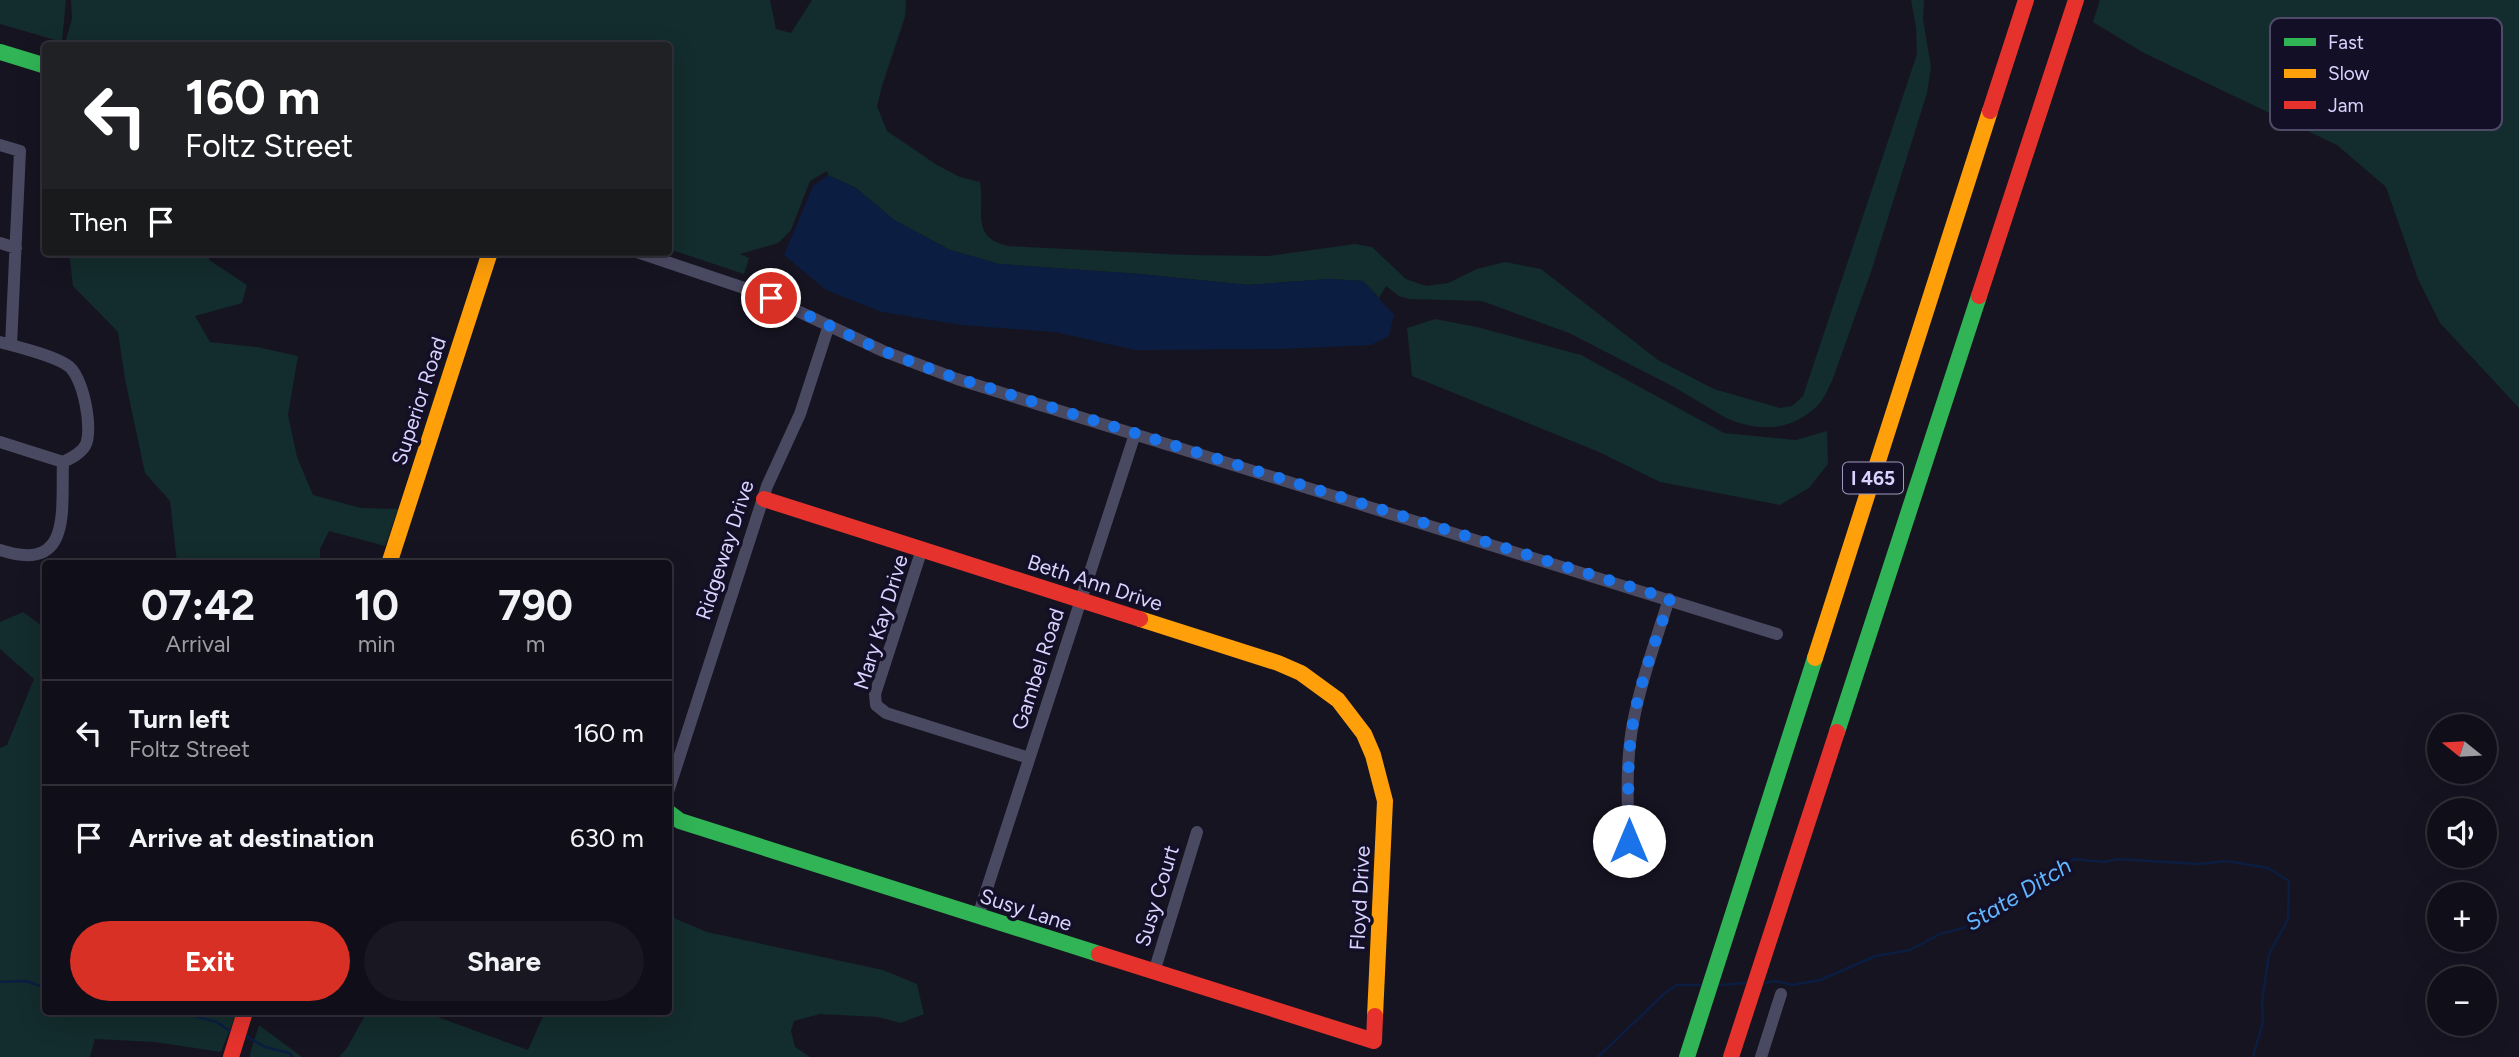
<!DOCTYPE html>
<html lang="en">
<head>
<meta charset="utf-8">
<style>
	body { margin:0; font-family:Figtree,sans-serif; background:#191822; color:#f1f3f6; height:100vh; display:flex; flex-direction:column; font-size:26px; white-space:nowrap }
	* { box-sizing:border-box; margin:0 }
	p { font-size:23px; color:#9c9ca2 }
	.icon { flex:none; width:38px; height:38px; fill:none; stroke:currentColor; stroke-width:2; stroke-linecap:round; stroke-linejoin:round }
	.map { position:relative; flex:1; overflow:hidden }
	.sheet { position:absolute; left:42px; top:560px; width:630px; height:455px; display:flex; flex-direction:column; background:#100f19; border-radius:7px; box-shadow:0 7px 28px #0002,0 0 0 2px #302f38 }
	.sheet>* { flex:none }
	.top-card { position:absolute; left:42px; top:42px; width:630px; height:214px; border-radius:7px; box-shadow:0 7px 28px #0002,0 0 0 2px #302f38; background:#202124; color:#fff; overflow:hidden }
	.needle { width:46px; rotate:288deg }
	.buttons { position:absolute; left:2427px; top:714px; display:grid; gap:14px }
	.buttons a { display:grid; place-items:center; width:70px; height:70px; border-radius:50%; background:#100f19; box-shadow:0 7px 28px #0002,0 0 0 2px #302f38; font-size:35px }
	.pin { position:absolute; display:grid; place-items:center; width:60px; height:60px; color:#fff; margin:-30px; border:4px solid #fff; border-radius:50%; box-shadow:0 2px 7px #0007 }
	.me { position:absolute; width:77px; margin:-38px; rotate:0deg; stroke-linejoin:round; filter:drop-shadow(0 0 5px #0008) }
	.turn { display:flex; align-items:center; gap:24px; height:147px; padding:0 28px; font-size:32px }
	.turn .icon { width:91px; height:91px; stroke-width:2.5 }
	.turn b { display:block; font-size:49px; line-height:60px }
	.then { display:flex; align-items:center; height:66px; padding:0 28px; background:#0003; gap:14px; font-size:26px }
	.eta { display:flex; justify-content:space-evenly; align-items:center; height:119px; text-align:center }
	.eta b { font-size:42px; font-weight:700; line-height:49px }
	.cta { display:flex; gap:14px; margin-top:auto; padding:14px 28px }
	.cta a { flex:1; height:80px; border-radius:42px; background:#d93025; color:#fff; font-size:28px; font-weight:700; line-height:80px; text-align:center }
	.cta a+a { background:#191822; color:#f1f3f6 }
	ul { padding:0; list-style:none }
	li { display:flex; align-items:center; gap:21px; height:105px; padding:0 28px; border-top:2px solid #302f38 }
	li div { flex:1 }
	li b { display:block; font-size:26px }
	li em { font-style:normal }
	.map>svg:first-child { display:block }
	.green { fill:#132c2d }
	.water { fill:#0b1e41 }
	.lines { fill:none; stroke-linecap:round; stroke-linejoin:round }
	.stream { stroke:#0b1e41; stroke-width:2.5 }
	.street { stroke:#4a4962; stroke-width:12 }
	.fast { stroke:#30b455; stroke-width:16 }
	.slow { stroke:#ff9f0a; stroke-width:16 }
	.jam { stroke:#e5322d; stroke-width:16 }
	.route { stroke:#1a73e8; stroke-width:12; stroke-dasharray:0 21.6 }
	.labels { text-anchor:middle; stroke-width:7; stroke-linejoin:round; paint-order:stroke }
	.shield { fill:#130f26; stroke:#9e99be; stroke-width:2 }
	.shield-label { font-size:19px; font-weight:bold; fill:#d9d4ff }
	.street-label { font-size:21px; fill:#d9d4ff; stroke:#130f26 }
	.water-label { font-size:23px; font-style:italic; fill:#62b6ff; stroke:#130f26 }
	.key { fill:#130f26; stroke:#4e4a67; stroke-width:2 }
	.key-label { font-size:19px; fill:#d9d4ff }
</style>
</head>
<body>
<div class="map">
<svg width="2519" height="1057" viewBox="0 0 2519 1057">
	<rect width="100%" height="100%" fill="#161421"/>
	<path class="green" d="M 0,0 L 66,0 L 62,42 L 0,24 Z
		M 71,0 L 770,0 L 776,29 L 791,33 L 812,0 L 906,0 L 905,17 L 882,86 L 877,106 L 887,131 L 937,165 L 960,177 L 980,182 C 985,213 970,237 1008,246 L 1187,255 L 1268,256 L 1355,244 L 1372,247 L 1406,279 L 1426,286 L 1448,283 L 1477,269 L 1505,262 L 1541,269 L 1658,360 L 1714,389 L 1780,408 L 1792,406 L 1803,396 L 1917,54 L 1916,27 L 1911,0 L 1924,0 L 1923,19 L 1931,67 L 1927,93 L 1871,272 L 1832,381 C 1828,389 1824,399 1818,405 C 1791,432 1759,432 1726,418 L 1674,387 L 1569,333 L 1482,301 L 1409,299 L 1399,296 L 1386,286 L 1379,298 L 1363,281 L 1329,279 L 1248,285 L 1140,274 L 999,264 L 950,250 L 894,220 L 856,188 L 828,175 L 827,171 L 810,181 L 791,230 L 778,243 L 740,254 L 749,258 L 744,274 L 669,249 L 668,46 L 68,46 L 65,43 L 72,19 Z
		M 2100,0 L 2519,0 L 2519,408 L 2440,323 L 2418,279 L 2386,187 L 2337,145 L 2144,53 L 2093,22 Z
		M 69,252 L 209,252 L 209,260 L 247,285 L 242,303 L 195,316 L 210,342 L 257,347 L 298,356 L 288,415 L 297,457 L 313,495 L 361,508 L 398,509 L 385,546 L 329,531 L 320,549 L 320,562 L 323,563 L 177,563 L 170,501 L 145,473 L 125,379 L 118,332 L 73,286 Z
		M 1435,319 L 1477,327 L 1581,355 L 1724,433 L 1796,440 L 1827,431 L 1828,464 L 1809,488 L 1780,505 L 1660,482 L 1599,452 L 1412,376 L 1407,328 Z
		M 23,612 L 45,628 L 46,891 L 41,915 L 45,920 L 46,1012 L 237,1012 L 221,1052 L 155,1042 L 95,1039 L 90,1057 L 0,1057 L 0,748 L 7,745 L 34,679 L 0,649 L 0,622 Z
		M 669,916 L 707,932 L 883,970 L 917,984 L 924,1014 L 901,1023 L 878,1017 L 820,1014 L 794,1021 L 791,1031 L 795,1047 L 810,1057 L 339,1057 L 347,1048 L 367,1012 L 424,1012 L 528,1050 L 545,1012 L 668,1012 Z
		M 259,1025 L 302,1057 L 249,1057 Z"/>
	<path class="water" d="M 828,175 L 856,188 L 894,220 L 950,250 L 999,264 L 1140,274 L 1248,285 L 1329,279 L 1363,281 L 1394,315 L 1389,336 L 1371,345 L 1279,349 L 1135,350 L 1055,332 L 961,325 L 882,312 L 826,290 L 784,255 L 813,186 Z"/>
	<g class="lines">
		<path class="stream" d="M 0,982 L 26,981 L 46,988
			M 1766,983 L 1774,981 L 1793,985 L 1820,980 L 1876,956 L 1910,950 L 1940,934 L 1971,926 L 2035,882 L 2056,874 L 2067,867 L 2073,859 L 2104,862 L 2118,859 L 2199,864 L 2227,861 L 2268,868 L 2289,881 L 2288,919 L 2269,954 L 2262,1002 L 2263,1022 L 2253,1057
			M 1720,985 L 1745,983
			M 115,1012 L 127,1015 L 135,1012
			M 179,1012 L 217,1022 L 230,1031
			M 246,1036 L 265,1047 L 289,1053 L 293,1057
			M 1598,1057 L 1665,993 L 1677,985 L 1700,985"/>
		<path class="street" d="M 0,145 L 20,151 L 11,345
			M 0,243 L 16,248
			M 637,252 L 759,293 L 883,351 L 957,379 L 1777,634
			M 0,342 C 18,347 52,355 67,365 C 83,374 94,431 85,446 C 80,454 71,458 63,462 C 61,510 73,574 0,550
			M 0,442 L 63,462
			M 922,549 L 875,694 L 876,705 L 886,713 L 1029,758
			M 668,792 L 767,486 L 800,414 L 829,325
			M 1629,868 C 1629,821 1624,769 1633,723 C 1641,681 1656,640 1669,599
			M 978,916 L 1135,434
			M 1154,972 L 1197,832
			M 1761,1057 L 1781,994"/>
		<path class="fast" d="M 0,52 L 46,66
			M 1837,732 L 1979,296
			M 668,812 L 680,821 L 1099,954
			M 1687,1057 L 1815,658"/>
		<path class="slow" d="M 389,564 L 490,252
			M 1140,619 L 1278,663 L 1301,673 L 1338,700 L 1364,734 L 1373,755 L 1385,801 L 1375,1016
			M 1815,658 L 1990,111"/>
		<path class="jam" d="M 1990,111 L 2026,0
			M 1979,296 L 2076,0
			M 764,499 L 1140,619
			M 1099,954 L 1374,1041 L 1375,1016
			M 231,1057 L 245,1012
			M 1731,1057 L 1837,732"/>
	</g>
	<g class="lines">
		<path class="route" d="M 771,298 L 883,351 L 944,374 L 1670,599 C 1656,640 1640,681 1633,723 C 1626,761 1629,803 1629,841"/>
	</g>
	<g class="labels">
		<rect class="shield" x="1843" y="462.5" width="60" height="31" rx="5"/>
		<g class="shield-label">
			<text x="1873" y="485">I 465</text>
		</g>
		<g class="street-label">
			<text transform="translate(419 401) rotate(-72)" y="7">Superior Road</text>
			<text transform="translate(725 550) rotate(-72)" y="7">Ridgeway Drive</text>
			<text transform="translate(1095 583) rotate(18)" y="7">Beth Ann Drive</text>
			<text transform="translate(881 622) rotate(-73)" y="7">Mary Kay Drive</text>
			<text transform="translate(1038 669) rotate(-72)" y="7">Gambel Road</text>
			<text transform="translate(1157 896) rotate(-73)" y="7">Susy Court</text>
			<text transform="translate(1360 898) rotate(-87)" y="7">Floyd Drive</text>
			<text transform="translate(1026 910) rotate(18)" y="7">Susy Lane</text>
		</g>
		<g class="water-label">
			<text transform="translate(2018 894) rotate(-31)" y="8">State Ditch</text>
		</g>
	</g>
	<rect x="2270" y="18" width="232" height="112" rx="10" class="key"/>
	<rect x="2284" y="38" width="32" height="8" fill="#30b455"/>
	<rect x="2284" y="69" width="32" height="9" fill="#ff9f0a"/>
	<rect x="2284" y="101" width="32" height="8" fill="#e5322d"/>
	<g class="key-label">
		<text x="2328" y="49">Fast</text>
		<text x="2328" y="80">Slow</text>
		<text x="2328" y="112">Jam</text>
	</g>
</svg>
<div class="buttons">
<a><svg class="needle" viewBox="-14 -14 28 28"><path d="M0-13l5 13h-10z" fill="#e53935"/><path d="M0 13l5-13h-10z" fill="#9c9ca2"/></svg></a>
<a><svg class="icon" aria-label="sound" viewBox="0 0 24 24"><path d="M4 9h4l5-4v14l-5-4H4zM17 9q2 3 0 6"/></svg></a>
<a>+</a>
<a>−</a>
</div>
<div class="pin" style="left:771px;top:298px;background:#d93025"><svg class="icon" aria-label="arrive" viewBox="0 0 24 24"><path d="M6 21V4h12l-3 4 3 4H6"/></svg></div>
<svg class="me" style="left:1629px;top:841px" viewBox="-20 -20 40 40"><circle r="19" fill="#fff"/><path d="M0-13L10 11 0 6-10 11z" fill="#1a73e8"/></svg>
<div class="top-card">
<div class="turn"><svg class="icon" aria-label="left" viewBox="0 0 24 24"><path d="M17 20v-9H6M10 6l-5 5 5 5"/></svg><div><b>160 m</b>Foltz Street</div></div>
<div class="then">Then<svg class="icon" aria-label="arrive" viewBox="0 0 24 24"><path d="M6 21V4h12l-3 4 3 4H6"/></svg></div>
</div>
<section class="sheet">
<div class="eta">
<div><b>07:42</b><p>Arrival</p></div>
<div><b>10</b><p>min</p></div>
<div><b>790</b><p>m</p></div>
</div>
<ul>
<li><svg class="icon" aria-label="left" viewBox="0 0 24 24"><path d="M17 20v-9H6M10 6l-5 5 5 5"/></svg><div><b>Turn left</b><p>Foltz Street</p></div><em>160 m</em></li>
<li><svg class="icon" aria-label="arrive" viewBox="0 0 24 24"><path d="M6 21V4h12l-3 4 3 4H6"/></svg><div><b>Arrive at destination</b></div><em>630 m</em></li>
</ul>
<div class="cta"><a>Exit</a><a>Share</a></div>
</section>
</div>
</body>
</html>
